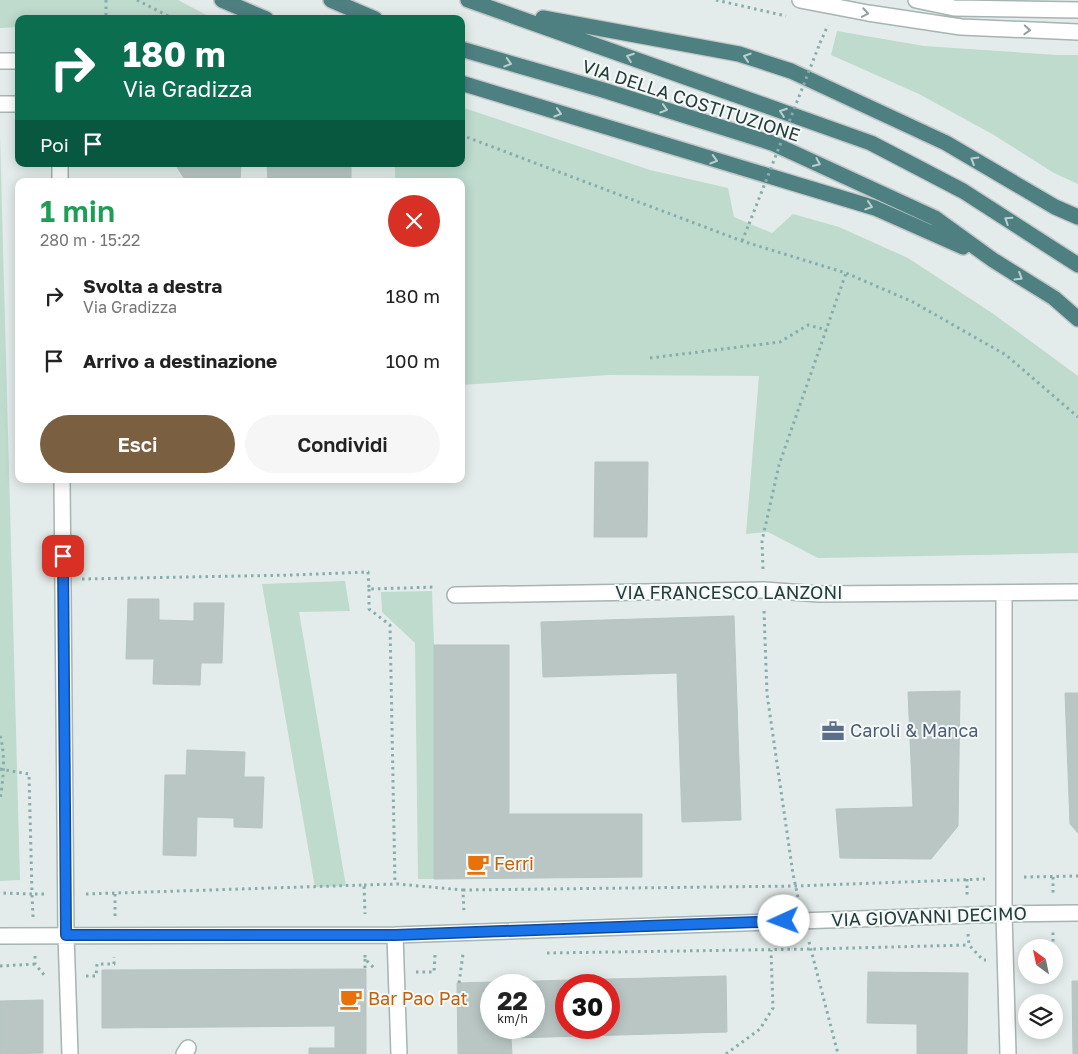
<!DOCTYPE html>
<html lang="it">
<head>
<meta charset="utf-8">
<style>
	body { margin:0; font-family:"Golos Text",sans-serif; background:#f6f6f6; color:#222; height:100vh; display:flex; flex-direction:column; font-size:19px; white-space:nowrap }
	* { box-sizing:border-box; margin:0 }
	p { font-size:16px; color:#767676 }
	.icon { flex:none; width:28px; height:28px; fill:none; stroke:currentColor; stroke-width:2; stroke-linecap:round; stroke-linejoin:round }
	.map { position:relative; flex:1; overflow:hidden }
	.sheet { position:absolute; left:15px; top:178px; width:450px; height:305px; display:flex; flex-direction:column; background:#fff; border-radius:10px; box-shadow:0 2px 12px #0003 }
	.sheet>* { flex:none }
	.banner { position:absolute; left:15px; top:15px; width:450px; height:152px; border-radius:10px; box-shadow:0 2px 12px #0003; background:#0b6e4f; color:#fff; overflow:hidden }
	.needle { width:32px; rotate:327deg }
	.controls { position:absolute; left:1018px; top:939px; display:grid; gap:10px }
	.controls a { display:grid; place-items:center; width:45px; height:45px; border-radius:50%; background:#fff; box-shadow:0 2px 12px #0003; font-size:25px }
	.speed { position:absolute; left:480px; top:974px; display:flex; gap:10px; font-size:25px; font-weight:700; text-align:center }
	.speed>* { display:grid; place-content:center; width:65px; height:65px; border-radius:50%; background:#fff; box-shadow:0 2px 12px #0003; line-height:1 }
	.speed small { font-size:12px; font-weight:400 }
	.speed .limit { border:8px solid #d22; background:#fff; color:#111 }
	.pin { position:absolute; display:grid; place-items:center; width:42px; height:42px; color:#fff; margin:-21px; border-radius:10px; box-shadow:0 2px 8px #0006 }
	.me { position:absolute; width:55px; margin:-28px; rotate:268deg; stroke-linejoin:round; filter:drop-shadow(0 0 4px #0008) }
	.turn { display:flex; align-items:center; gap:18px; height:105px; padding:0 25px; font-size:22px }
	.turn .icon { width:65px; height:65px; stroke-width:2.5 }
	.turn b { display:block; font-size:35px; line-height:42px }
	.then { display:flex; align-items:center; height:48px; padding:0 25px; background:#0003; gap:10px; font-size:19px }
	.round { display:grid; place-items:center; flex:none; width:52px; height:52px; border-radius:26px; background:#f6f6f6 }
	.summary { display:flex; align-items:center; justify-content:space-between; height:85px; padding:0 25px }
	h1 { font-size:30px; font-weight:600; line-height:38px; color:#1e9e55 }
	.action { display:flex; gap:10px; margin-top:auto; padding:10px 25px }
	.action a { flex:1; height:58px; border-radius:30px; background:#7b5f41; color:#fff; font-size:20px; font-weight:600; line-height:58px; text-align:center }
	.action a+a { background:#f6f6f6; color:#222 }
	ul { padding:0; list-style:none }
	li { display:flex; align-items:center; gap:15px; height:65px; padding:0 25px }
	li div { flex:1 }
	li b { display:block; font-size:19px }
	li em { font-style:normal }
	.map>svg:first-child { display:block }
	.green { fill:#bedbce }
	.building { fill:#b9c6c4; stroke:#b6c5c3; fill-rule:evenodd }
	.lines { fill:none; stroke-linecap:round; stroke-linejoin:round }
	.service-casing { stroke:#a6b4b2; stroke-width:18 }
	.minor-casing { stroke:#a6b4b2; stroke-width:18 }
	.tertiary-casing { stroke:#a6b4b2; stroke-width:18 }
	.trunk-casing { stroke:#c2c8c8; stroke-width:18 }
	.path { stroke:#86adac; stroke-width:3; stroke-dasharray:2.5 4; stroke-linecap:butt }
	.service { stroke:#fff; stroke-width:15 }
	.minor { stroke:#fff; stroke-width:15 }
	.tertiary { stroke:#fff; stroke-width:15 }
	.trunk { stroke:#4e8082; stroke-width:15 }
	.path-bridge { stroke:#86adac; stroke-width:3; stroke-dasharray:2.5 4; stroke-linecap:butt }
	.oneway { stroke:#929e9e }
	.oneway2 { stroke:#bacfce }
	.route-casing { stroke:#114b97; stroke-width:12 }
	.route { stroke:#1a73e8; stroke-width:9 }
	.labels { text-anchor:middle; stroke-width:4; stroke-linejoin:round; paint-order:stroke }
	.street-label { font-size:18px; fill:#243c3c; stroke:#f4f9f7 }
	.service-label { font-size:18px; fill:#4e5e75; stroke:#f4f9f7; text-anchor:start }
	.food-label { font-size:18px; fill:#c56008; stroke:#f4f9f7; text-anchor:start }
</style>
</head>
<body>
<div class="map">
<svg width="1078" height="1054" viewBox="0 0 1078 1054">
	<rect width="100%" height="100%" fill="#e3ecea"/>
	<path class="green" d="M 0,0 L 178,0 L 214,19 L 19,19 L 19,27 L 0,28 Z
		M 837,31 L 924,46 L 1057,55 L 1078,55 L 1078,184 L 1054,173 L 994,135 L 919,94 L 831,55 Z
		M 461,107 L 650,170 L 728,188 L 734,217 L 772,233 L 793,214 L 839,227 L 908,258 L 992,313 L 1078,376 L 1078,553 L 818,558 L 768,532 L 746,534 L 759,376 L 609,375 L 461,385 L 461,181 L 395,181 L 395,164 L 461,164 Z
		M 0,135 L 20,880 L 0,881 Z
		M 345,581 L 350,611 L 299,612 L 346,886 L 315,887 L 262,584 Z
		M 432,591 L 434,645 L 434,879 L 418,879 L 415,643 L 382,612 L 381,592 Z"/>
	<path class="building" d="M 175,164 L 241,164 L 240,181 L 186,181 Z
		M 267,164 L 351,164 L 351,181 L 268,181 Z
		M 595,462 L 648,462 L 647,537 L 594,537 Z
		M 128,599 L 159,599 L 159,620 L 194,621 L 194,603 L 224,603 L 222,663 L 201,663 L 200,685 L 153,684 L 154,659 L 126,659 Z
		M 734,616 L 741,820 L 682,822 L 677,673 L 543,677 L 541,622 Z
		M 434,645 L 509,645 L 509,814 L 642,814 L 642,877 L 434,879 Z
		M 960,691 L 958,826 L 931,859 L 840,858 L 836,809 L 913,807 L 908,692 Z
		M 1065,693 L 1078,693 L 1078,833 L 1070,824 Z
		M 187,750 L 245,752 L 244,777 L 264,777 L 262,828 L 234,827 L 234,818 L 197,817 L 196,856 L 163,855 L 165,775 L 186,775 Z
		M 366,969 L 366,1054 L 309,1054 L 309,1048 L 335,1048 L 335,1026 L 102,1028 L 102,970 Z
		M 868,972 L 968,973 L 967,1054 L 917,1054 L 917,1024 L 867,1023 Z
		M 726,976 L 727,1032 L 511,1038 L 512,1054 L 458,1054 L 457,983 ZM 491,985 L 534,985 L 534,1028 L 491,1028 ZM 566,985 L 609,985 L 609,1028 L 566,1028 Z
		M 1072,981 L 1078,981 L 1078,1054 L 1073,1054 Z
		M 43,1000 L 43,1053 L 0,1054 L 0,1001 Z"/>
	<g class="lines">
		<defs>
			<path id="service" d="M 184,1054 L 188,1048"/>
			<path id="minor" d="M 0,61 L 19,61
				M 0,104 L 19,104
				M 60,164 L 60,181
				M 62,479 L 66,935 L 70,1054
				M 1004,593 L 1004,914 L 1008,1054
				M 455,595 L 764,590 L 819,594 L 1078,592
				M 395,935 L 399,1054
				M 0,936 L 395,935 L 1004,914 L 1078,913"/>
			<path id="tertiary" d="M 800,0 L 868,13 L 961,27 L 1078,32
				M 916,0 L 954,8 L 1078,10"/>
			<path id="trunk" d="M 222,0 L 266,19
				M 331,0 L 375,19
				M 468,0 L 871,143 L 963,191 L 1078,265
				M 543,18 L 739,54 L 791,71 L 946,143 L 1055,207 L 1078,217
				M 461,49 L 603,90 L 772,143 L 935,218 L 993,260 L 1054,298 L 1078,319
				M 461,83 L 875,208 L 963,247"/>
		</defs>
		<use href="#service" class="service-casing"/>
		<use href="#minor" class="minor-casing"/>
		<use href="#tertiary" class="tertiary-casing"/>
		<use href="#trunk" class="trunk-casing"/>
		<path class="path" d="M 106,0 L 106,19
			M 137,0 L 174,19
			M 716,0 L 786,16
			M 820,43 L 828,25
			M 461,135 L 742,241 L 846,273 L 913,302 L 1006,355 L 1078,417
			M 742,241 L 749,224
			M 650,358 L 780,342 L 808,325 L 827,330
			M 763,569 L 762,541 L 779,465 L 846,273
			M 82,579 L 293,575 L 368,572 L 369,589 L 436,587
			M 369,589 L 369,609 L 390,625 L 395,884
			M 764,611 L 767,694 L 793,874 L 799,902
			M 0,736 C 6,755 3,781 0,800
			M 0,769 L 29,774 L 32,894 L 0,893
			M 1024,877 L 1078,876
			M 1053,877 L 1053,894
			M 967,879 L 967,896
			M 364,885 L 398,884 L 463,890 L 464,913
			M 463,890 L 796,886 L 985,879
			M 86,894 L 364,885 L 365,914
			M 115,894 L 115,916
			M 33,917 L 32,894 L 45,894
			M 968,934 L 969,945 L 983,960 L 986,960
			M 809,942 L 838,1054
			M 1053,948 L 1053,932
			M 547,953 L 812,949 L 969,945
			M 365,955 L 365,959 L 375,969
			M 35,956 L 35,964 L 45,976 L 47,976
			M 365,959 L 365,969
			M 0,966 L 35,964
			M 416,972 L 434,972 L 435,955
			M 86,976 L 96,976 L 97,964 L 114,964 L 114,957
			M 459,983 L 463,954
			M 726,1054 L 760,1029 L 773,1008 L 771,950"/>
		<use href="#service" class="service"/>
		<use href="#minor" class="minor"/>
		<use href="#tertiary" class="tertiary"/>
		<use href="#trunk" class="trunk"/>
		<path class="path-bridge" d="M 749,224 L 820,43"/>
	</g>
	<defs><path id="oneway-chevron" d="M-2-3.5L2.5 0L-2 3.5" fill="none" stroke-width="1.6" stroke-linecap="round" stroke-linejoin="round" transform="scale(1.25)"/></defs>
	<g class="oneway">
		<use href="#oneway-chevron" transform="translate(865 13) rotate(10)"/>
		<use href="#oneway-chevron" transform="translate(1027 30) rotate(3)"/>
	</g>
	<g class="oneway2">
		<use href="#oneway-chevron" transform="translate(630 57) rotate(-160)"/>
		<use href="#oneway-chevron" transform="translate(747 57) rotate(-162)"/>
		<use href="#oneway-chevron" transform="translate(508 63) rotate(16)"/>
		<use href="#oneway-chevron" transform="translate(664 109) rotate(17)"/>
		<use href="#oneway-chevron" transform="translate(783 112) rotate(-160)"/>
		<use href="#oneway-chevron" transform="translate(558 113) rotate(17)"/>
		<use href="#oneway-chevron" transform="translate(714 160) rotate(16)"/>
		<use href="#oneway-chevron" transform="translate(974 160) rotate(-149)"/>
		<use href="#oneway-chevron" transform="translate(817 163) rotate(24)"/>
		<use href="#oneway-chevron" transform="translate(869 206) rotate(18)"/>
		<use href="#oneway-chevron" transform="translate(1008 220) rotate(-147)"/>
		<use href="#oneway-chevron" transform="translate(1019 277) rotate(32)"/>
	</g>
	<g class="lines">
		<defs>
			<path id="route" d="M 63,556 L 66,935 L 395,935 L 784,921"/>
		</defs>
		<use href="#route" class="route-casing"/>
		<use href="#route" class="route"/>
	</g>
	<defs>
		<symbol id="office-bare" viewBox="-9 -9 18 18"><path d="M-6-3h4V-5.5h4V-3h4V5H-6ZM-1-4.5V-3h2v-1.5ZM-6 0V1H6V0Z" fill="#5c6f8a" stroke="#f4f9f7" stroke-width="2.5" paint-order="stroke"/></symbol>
		<symbol id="cafe-bare" viewBox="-9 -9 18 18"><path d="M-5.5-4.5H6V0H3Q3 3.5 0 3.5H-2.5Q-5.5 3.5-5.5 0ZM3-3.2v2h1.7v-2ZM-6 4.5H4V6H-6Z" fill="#e8710a" stroke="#f4f9f7" stroke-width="2.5" paint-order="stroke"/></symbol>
	</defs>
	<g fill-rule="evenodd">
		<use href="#office-bare" x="817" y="715" width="32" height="32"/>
		<use href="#cafe-bare" x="462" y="848" width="32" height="32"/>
		<use href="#cafe-bare" x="335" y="983" width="32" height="32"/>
	</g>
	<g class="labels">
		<g class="street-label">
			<text transform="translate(691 101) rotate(18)" y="6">VIA DELLA COSTITUZIONE</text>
			<text x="729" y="599">VIA FRANCESCO LANZONI</text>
			<text transform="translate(929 917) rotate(-2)" y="6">VIA GIOVANNI DECIMO</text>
		</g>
		<g class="service-label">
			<text x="850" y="737">Caroli &amp; Manca</text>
		</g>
		<g class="food-label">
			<text x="494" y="870">Ferri</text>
			<text x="368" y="1005">Bar Pao Pat</text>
		</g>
	</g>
</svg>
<div class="controls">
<a><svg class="needle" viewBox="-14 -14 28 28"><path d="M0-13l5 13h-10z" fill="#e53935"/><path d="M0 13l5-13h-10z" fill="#767676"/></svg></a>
<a><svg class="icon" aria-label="layers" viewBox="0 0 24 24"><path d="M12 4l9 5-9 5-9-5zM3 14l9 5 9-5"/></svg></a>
</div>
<div class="speed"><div>22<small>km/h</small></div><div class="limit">30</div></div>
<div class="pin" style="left:63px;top:556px;background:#d93025"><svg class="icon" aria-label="arrive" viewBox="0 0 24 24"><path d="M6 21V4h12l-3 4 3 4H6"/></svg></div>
<svg class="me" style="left:784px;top:921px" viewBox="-20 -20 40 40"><circle r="19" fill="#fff"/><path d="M0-13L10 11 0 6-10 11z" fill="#1a73e8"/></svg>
<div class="banner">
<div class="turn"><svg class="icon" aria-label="right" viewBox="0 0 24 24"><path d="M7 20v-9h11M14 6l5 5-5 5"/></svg><div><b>180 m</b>Via Gradizza</div></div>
<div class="then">Poi<svg class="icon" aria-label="arrive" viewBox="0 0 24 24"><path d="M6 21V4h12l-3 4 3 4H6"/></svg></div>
</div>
<section class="sheet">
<div class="summary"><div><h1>1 min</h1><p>280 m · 15:22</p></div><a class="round" style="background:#d93025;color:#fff"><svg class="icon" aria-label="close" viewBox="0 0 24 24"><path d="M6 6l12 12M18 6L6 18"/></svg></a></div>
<ul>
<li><svg class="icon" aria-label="right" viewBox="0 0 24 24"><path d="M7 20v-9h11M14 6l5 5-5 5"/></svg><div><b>Svolta a destra</b><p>Via Gradizza</p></div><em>180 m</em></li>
<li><svg class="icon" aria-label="arrive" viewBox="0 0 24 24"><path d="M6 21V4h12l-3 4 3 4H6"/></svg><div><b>Arrivo a destinazione</b></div><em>100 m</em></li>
</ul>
<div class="action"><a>Esci</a><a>Condividi</a></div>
</section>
</div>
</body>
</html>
